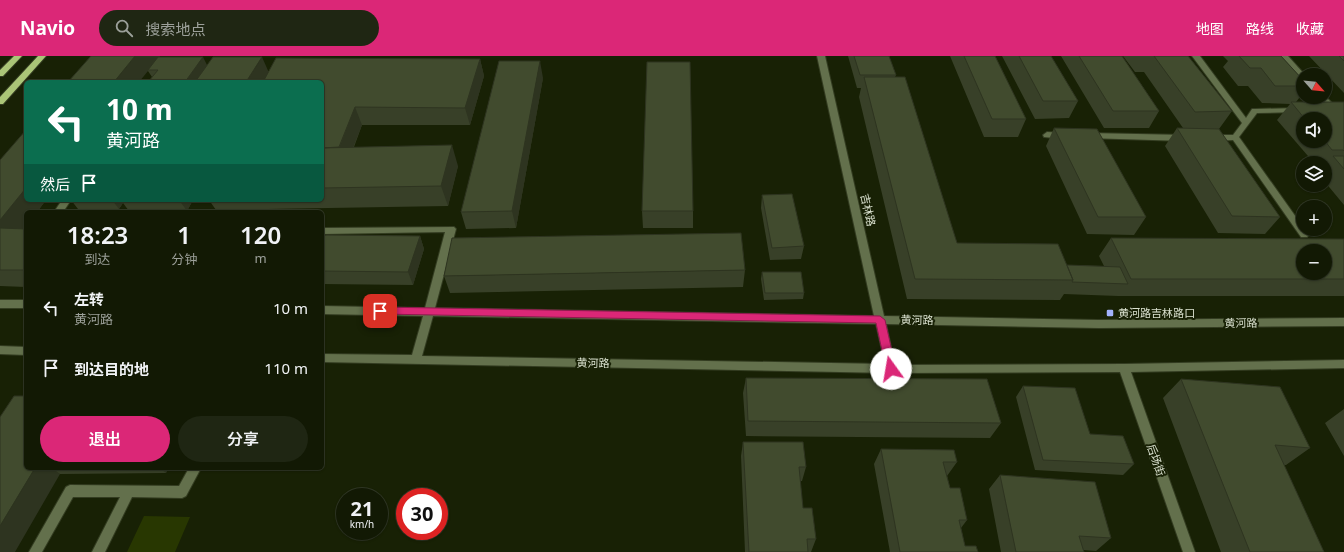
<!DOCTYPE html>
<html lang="zh">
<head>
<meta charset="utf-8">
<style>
	body { margin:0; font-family:"Noto Sans","Noto Sans SC",sans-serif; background:#1f2613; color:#f1f3f6; height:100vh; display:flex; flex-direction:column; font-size:15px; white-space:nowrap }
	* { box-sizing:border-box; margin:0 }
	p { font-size:13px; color:#9ca09a }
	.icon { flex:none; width:22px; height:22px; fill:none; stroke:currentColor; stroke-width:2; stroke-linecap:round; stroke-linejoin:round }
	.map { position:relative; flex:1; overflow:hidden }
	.drawer { position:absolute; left:24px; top:154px; width:300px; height:260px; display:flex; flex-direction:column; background:#121904; border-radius:6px; box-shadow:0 1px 3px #0004,0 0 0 1px #313826 }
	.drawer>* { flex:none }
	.guide { position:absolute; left:24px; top:24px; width:300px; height:122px; border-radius:6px; box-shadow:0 1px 3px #0004,0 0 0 1px #313826; background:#0b6e4f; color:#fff; overflow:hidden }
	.needle { width:26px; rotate:117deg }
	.buttons { position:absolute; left:1296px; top:12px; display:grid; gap:8px }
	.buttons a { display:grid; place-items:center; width:36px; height:36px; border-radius:50%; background:#121904; box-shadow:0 1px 3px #0004,0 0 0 1px #313826; font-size:20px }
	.speed { position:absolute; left:336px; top:432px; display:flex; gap:8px; font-size:20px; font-weight:700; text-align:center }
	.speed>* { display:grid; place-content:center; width:52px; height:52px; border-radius:50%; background:#121904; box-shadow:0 1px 3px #0004,0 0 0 1px #313826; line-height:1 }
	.speed small { font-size:10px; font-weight:400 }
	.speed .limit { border:6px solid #d22; background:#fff; color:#111 }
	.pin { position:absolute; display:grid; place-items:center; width:34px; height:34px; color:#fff; margin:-17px; border-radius:8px; box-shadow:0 2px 6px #0006 }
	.me { position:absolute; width:44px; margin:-22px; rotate:347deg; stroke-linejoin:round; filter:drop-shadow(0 0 3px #0008) }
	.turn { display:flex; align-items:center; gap:14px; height:84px; padding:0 16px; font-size:18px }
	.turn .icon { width:52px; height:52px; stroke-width:2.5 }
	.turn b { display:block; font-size:28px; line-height:34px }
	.then { display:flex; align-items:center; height:38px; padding:0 16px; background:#0003; gap:8px; font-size:15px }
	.eta { display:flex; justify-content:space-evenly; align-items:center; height:68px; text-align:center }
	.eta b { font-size:24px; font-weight:600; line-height:28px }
	.primary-button { display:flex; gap:8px; margin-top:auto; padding:8px 16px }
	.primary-button a { flex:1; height:46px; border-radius:24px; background:#db2777; color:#fff; font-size:16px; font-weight:600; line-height:46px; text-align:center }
	.primary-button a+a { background:#1f2613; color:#f1f3f6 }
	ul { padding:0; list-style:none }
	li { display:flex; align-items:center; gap:12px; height:60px; padding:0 16px }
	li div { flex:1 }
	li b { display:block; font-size:15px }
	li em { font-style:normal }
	header { display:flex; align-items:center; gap:24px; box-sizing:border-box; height:56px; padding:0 20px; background:#db2777; color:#fff }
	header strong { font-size:19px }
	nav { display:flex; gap:22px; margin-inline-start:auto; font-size:14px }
	.search { width:280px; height:36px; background:#1f2613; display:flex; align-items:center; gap:10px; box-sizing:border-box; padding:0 14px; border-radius:22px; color:#9ca09a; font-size:15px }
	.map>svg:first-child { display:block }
	.green { fill:#283701 }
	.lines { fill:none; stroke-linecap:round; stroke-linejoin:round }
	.minor-casing { stroke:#333c21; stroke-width:2 }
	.major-casing { stroke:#333c21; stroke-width:2 }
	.minor { fill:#63704c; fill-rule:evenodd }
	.major { fill:#aac577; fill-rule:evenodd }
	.wall { fill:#384028; fill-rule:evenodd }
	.shaded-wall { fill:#2e3420 }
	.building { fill:#414b2e; stroke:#2e3420; fill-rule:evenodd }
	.route { fill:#db2777; stroke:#8e194d }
	.poi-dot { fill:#a2b2fd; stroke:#182105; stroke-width:1.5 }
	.labels { text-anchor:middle; stroke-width:4; stroke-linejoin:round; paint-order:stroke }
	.street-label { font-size:11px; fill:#dae1cf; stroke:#182105 }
	.poi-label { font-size:11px; fill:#dae1cf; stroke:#182105; text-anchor:start }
</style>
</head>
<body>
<header>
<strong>Navio</strong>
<div class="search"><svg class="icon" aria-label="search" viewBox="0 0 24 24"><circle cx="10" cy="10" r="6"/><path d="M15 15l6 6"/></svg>搜索地点</div>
<nav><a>地图</a><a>路线</a><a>收藏</a></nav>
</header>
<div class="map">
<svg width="1344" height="496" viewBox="0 0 1344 496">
	<rect width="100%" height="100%" fill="#182105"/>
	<path class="green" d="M 144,460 L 190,461 L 175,496 L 127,496 Z"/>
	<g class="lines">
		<defs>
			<path id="minor" d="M 817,0 L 825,0 L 884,260 L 1099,264 L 1344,262 L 1344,270 L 1099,272 L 886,268 L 895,309 L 1124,308 L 1344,304 L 1344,312 L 1131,316 L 1195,496 L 1183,496 L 1120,316 L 891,317 L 322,306 L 322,298 L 412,299 L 423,260 L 322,258 L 322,250 L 425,252 L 445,176 L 322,178 L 322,172 L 454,171 L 456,173 L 435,252 L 874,260 ZM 433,260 L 876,268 L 885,308 L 422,300 Z
				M 1192,0 L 1200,0 L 1246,62 L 1252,53 L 1255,53 L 1298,52 L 1302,54 L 1298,56 L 1257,57 L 1239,81 L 1303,171 L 1303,173 L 1305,173 L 1309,179 L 1307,181 L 1301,181 L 1233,84 L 1213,85 L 1209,82 L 1213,79 L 1233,79 L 1242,67 Z
				M 1280,0 L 1288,0 L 1305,19 L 1303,19 L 1303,23 L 1300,23 Z
				M 1325,40 L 1337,52 L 1337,56 L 1331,56 L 1318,41 L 1325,41 Z
				M 1047,76 L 1065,77 L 1069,80 L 1065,83 L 1044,81 L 1043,79 Z
				M 1089,77 L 1185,79 L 1189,82 L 1185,85 L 1086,82 L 1086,78 Z
				M 62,144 L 71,144 L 63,156 L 54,156 Z
				M 0,244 L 26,244 L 26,252 L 0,252 Z
				M 0,290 L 26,291 L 26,299 L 0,298 Z
				M 189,412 L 201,412 L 186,440 L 182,442 L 132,441 L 105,496 L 92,496 L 120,441 L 73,441 L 42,496 L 29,496 L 66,431 L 70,429 L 179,430 Z"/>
			<path id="major" d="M 14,0 L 22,0 L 3,20 L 0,20 L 0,14 Z
				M 38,0 L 46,0 L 3,48 L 0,48 L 0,41 Z"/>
		</defs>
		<use href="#minor" class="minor-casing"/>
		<use href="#major" class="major-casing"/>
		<use href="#minor" class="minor"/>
		<use href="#major" class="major"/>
	</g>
	<path class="wall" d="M 91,0 L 160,0 L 159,1 L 207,9 L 268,15 L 480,3 L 484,20 L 470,69 L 362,69 L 354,91 L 458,110 L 448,150 L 216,154 L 209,144 L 322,144 L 322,26 L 152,21 L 148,15 Z
		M 848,0 L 889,0 L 896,19 L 895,21 L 957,187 L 1067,209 L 1104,210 L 1099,200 L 1111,182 L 1344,183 L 1344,240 L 1118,240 L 1064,238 L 1060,244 L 907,243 L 859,41 L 861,32 L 857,32 Z
		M 950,0 L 995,0 L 1026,63 L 1018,81 L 984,81 Z
		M 1002,0 L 1051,0 L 1078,45 L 1069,62 L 1035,63 Z
		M 1061,0 L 1122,0 L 1159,55 L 1149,72 L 1104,72 Z
		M 1123,0 L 1188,0 L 1232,55 L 1219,73 L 1205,73 L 1280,161 L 1265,178 L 1218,177 L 1165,90 L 1177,72 L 1183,72 L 1144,16 L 1135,16 Z
		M 1223,0 L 1281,0 L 1303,24 L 1303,37 L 1296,46 L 1344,46 L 1344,149 L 1325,126 L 1325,107 L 1314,107 L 1277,64 L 1290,48 L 1262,47 L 1248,30 L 1238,30 L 1223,11 L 1228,5 ZM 1303,63 L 1305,63 L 1325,85 L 1303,85 Z
		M 1309,0 L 1344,0 L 1344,37 Z
		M 543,22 L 516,172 L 466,173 L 461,156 Z
		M 1054,72 L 1146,161 L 1134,179 L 1087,178 L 1046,90 Z
		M 0,104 L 26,144 L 46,144 L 37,156 L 26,156 L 26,170 L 24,173 L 26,173 L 26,231 L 0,230 Z
		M 762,139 L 804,190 L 801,203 L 770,204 L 761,152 Z
		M 71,144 L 193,144 L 187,155 L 129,155 L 123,147 L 119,153 L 78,153 Z
		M 642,155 L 693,155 L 693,172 L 643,172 Z
		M 322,175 L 323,175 L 325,179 L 420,180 L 424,193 L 413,229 L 322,228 Z
		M 745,214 L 743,231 L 450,237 L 444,220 Z
		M 762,216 L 804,237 L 803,243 L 764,244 L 761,223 Z
		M 746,322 L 1001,367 L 990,382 L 746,380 L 743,337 Z
		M 1181,323 L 1310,392 L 1286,409 L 1284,409 L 1324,496 L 1221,496 L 1163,342 Z
		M 1023,330 L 1090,378 L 1134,408 L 1123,419 L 1035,414 L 1016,341 Z
		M 1344,353 L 1344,400 L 1325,367 Z
		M 743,386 L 806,411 L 802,425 L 800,425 L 803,452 L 816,483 L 811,496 L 745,496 L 741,400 Z
		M 881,393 L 957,406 L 947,420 L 950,432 L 967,464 L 961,472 L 965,490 L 978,496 L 890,496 L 874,408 Z
		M 26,412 L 168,412 L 166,417 L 60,418 Z
		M 1000,419 L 1111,482 L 1096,495 L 1083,494 L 1084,496 L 1001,496 L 989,433 Z"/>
	<path class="shaded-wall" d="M 135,0 L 160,0 L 149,14 L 148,14 L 148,15 L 139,26 L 114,26 Z
		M 203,1 L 212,19 L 207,26 L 185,26 Z
		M 262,1 L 270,19 L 265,26 L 246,26 Z
		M 480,3 L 484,20 L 470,69 L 465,52 Z
		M 540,5 L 543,22 L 516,172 L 512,155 Z
		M 355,51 L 362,69 L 345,112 L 338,95 Z
		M 452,89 L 458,110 L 448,150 L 441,130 Z
		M 26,132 L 26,144 L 46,144 L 37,156 L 26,156 L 26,170 L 11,189 L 0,178 L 0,164 Z
		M 112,144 L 121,144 L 123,147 L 119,153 Z
		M 179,144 L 193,144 L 187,155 Z
		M 323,175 L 332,192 L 322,215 L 322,177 Z
		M 420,180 L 424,193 L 413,229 L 408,216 Z
		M 35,412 L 52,412 L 60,418 L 15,496 L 0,496 L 0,470 Z
		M 160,412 L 168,412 L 166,417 Z"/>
	<path class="building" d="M 91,0 L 135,0 L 114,26 L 68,26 Z
		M 854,0 L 889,0 L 896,19 L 860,19 Z
		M 964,0 L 995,0 L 1026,63 L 992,63 Z
		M 1019,0 L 1051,0 L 1078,45 L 1043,45 Z
		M 1079,0 L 1122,0 L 1159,55 L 1113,55 Z
		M 1154,0 L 1188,0 L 1232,55 L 1195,56 Z
		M 1239,0 L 1281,0 L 1303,24 L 1303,30 L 1275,30 L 1261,12 L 1250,12 Z
		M 1339,0 L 1344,0 L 1344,5 Z
		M 158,1 L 203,1 L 185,26 L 148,26 L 158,14 L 148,14 Z
		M 213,1 L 262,1 L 246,26 L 195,26 Z
		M 276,2 L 480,3 L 465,52 L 355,51 L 339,91 L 322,92 L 322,26 L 263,26 Z
		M 499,5 L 540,5 L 512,155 L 461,156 Z
		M 647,6 L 690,6 L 693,155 L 642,155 Z
		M 864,21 L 905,21 L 957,187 L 1058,188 L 1073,224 L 915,223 Z
		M 1291,46 L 1344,46 L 1344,95 L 1343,94 L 1332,94 L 1325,85 L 1325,63 L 1305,63 Z
		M 1054,72 L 1097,73 L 1146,161 L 1098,161 Z
		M 1177,72 L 1219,73 L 1280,161 L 1232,160 Z
		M 26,74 L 26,132 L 0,164 L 0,104 Z
		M 452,89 L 441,130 L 322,132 L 322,92 Z
		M 1333,100 L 1344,100 L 1344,113 Z
		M 792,138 L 804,190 L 772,192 L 762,139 Z
		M 0,172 L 26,173 L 26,214 L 0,214 Z
		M 741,177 L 745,214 L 444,220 L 452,182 Z
		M 325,179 L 420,180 L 408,216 L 322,215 L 322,187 Z
		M 1111,182 L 1344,183 L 1344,223 L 1131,223 ZM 1303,195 L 1325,195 L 1325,217 L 1303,217 Z
		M 1067,209 L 1120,211 L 1128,228 L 1072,226 L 1073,224 Z
		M 762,216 L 801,216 L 804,237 L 765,237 Z
		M 746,322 L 987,323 L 1001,367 L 748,365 Z
		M 1181,323 L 1280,331 L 1310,392 L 1275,389 L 1324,496 L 1250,496 Z
		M 1023,330 L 1075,332 L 1090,378 L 1123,380 L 1134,408 L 1043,404 Z
		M 14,340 L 26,340 L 26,412 L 35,412 L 0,470 L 0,361 Z
		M 743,386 L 803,386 L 806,411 L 799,411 L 803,452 L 812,452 L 816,483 L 807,483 L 808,496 L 749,496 Z
		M 881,393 L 954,394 L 957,406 L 943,406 L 950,432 L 960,432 L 967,464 L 959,464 L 965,490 L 976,490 L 978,496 L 900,496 Z
		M 1000,419 L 1095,426 L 1111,482 L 1079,480 L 1084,496 L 1016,496 Z"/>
	<path class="route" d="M 380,251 L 880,260 L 885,264 L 896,313 L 894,316 L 888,316 L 886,313 L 876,267 L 380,258 L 376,255 Z"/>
	<rect class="poi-dot" x="1106" y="253" width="8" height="8" rx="2"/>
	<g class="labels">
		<g class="street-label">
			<text transform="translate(868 154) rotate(77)" y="4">吉林路</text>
			<text transform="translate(917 264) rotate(1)" y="4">黄河路</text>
			<text transform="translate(1241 267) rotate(-1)" y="4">黄河路</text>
			<text transform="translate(593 307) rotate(1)" y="4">黄河路</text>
			<text transform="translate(1156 404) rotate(71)" y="4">后场街</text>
		</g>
		<g class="poi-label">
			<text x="1118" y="261">黄河路吉林路口</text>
		</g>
	</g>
</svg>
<div class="buttons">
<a><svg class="needle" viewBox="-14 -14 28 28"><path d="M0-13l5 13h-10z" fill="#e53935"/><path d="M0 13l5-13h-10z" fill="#9ca09a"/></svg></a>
<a><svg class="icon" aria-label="sound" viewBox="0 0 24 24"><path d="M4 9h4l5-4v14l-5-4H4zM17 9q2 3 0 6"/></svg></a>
<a><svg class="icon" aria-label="layers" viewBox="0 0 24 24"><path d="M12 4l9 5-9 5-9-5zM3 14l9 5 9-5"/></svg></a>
<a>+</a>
<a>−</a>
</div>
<div class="speed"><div>21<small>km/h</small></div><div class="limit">30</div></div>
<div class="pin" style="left:380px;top:255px;background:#d93025"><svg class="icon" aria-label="arrive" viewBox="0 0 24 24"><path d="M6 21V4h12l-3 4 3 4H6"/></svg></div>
<svg class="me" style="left:891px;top:313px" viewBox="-20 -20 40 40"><circle r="19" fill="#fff"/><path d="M0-13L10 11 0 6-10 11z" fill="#db2777"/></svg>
<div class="guide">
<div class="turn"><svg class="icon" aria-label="left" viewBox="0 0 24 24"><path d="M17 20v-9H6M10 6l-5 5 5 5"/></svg><div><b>10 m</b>黄河路</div></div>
<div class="then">然后<svg class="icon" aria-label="arrive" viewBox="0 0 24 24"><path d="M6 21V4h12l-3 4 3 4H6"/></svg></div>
</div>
<section class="drawer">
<div class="eta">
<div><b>18:23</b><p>到达</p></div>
<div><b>1</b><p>分钟</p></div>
<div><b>120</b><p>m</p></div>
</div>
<ul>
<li><svg class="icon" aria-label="left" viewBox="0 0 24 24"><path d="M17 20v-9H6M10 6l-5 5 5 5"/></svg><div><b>左转</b><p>黄河路</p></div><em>10 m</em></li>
<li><svg class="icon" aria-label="arrive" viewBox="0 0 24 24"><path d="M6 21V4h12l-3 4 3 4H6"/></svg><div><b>到达目的地</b></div><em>110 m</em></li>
</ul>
<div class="primary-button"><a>退出</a><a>分享</a></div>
</section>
</div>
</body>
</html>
